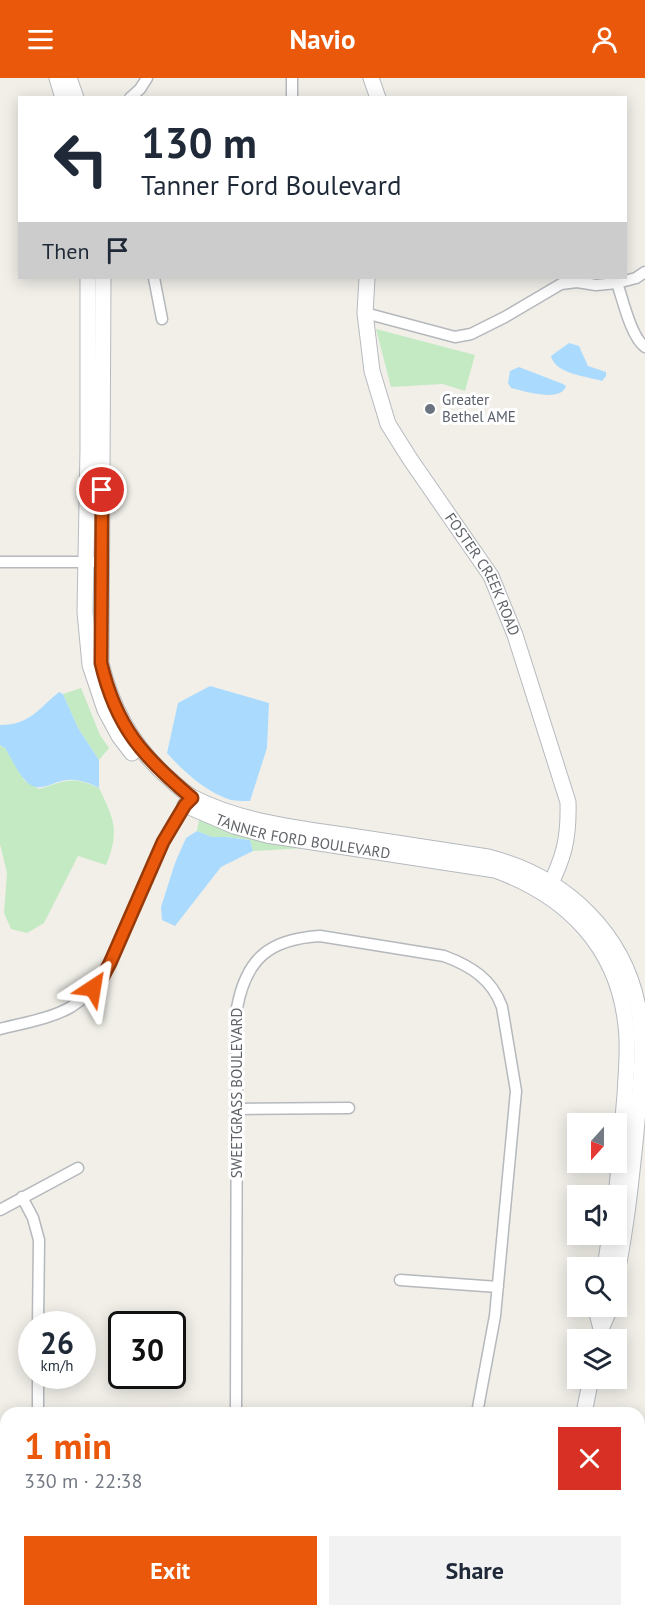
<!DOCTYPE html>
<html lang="en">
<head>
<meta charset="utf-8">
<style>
	body { margin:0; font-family:"PT Sans",sans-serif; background:#f2f2f3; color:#1f2937; height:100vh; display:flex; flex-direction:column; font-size:22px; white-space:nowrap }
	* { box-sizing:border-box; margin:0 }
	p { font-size:20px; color:#747a83 }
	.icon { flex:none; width:33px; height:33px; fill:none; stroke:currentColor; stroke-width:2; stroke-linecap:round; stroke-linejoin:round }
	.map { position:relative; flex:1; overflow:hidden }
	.drawer { position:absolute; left:0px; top:1329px; width:645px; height:210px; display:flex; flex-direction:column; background:#fff; border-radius:18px 18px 0 0; box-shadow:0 3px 15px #0003 }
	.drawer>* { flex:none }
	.top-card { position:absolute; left:18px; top:18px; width:609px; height:183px; border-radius:0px; box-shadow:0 3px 15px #0003; background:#fff; color:#1f2937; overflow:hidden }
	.needle { width:39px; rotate:201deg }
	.buttons { position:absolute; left:567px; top:1035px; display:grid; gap:12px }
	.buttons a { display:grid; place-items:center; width:60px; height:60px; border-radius:0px; background:#fff; box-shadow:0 3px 15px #0003; font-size:30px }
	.speed { position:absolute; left:18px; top:1233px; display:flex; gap:12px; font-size:30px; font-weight:700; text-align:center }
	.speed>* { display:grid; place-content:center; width:78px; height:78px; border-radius:50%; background:#fff; box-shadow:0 3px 15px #0003; line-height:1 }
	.speed small { font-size:15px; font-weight:400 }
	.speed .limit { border:3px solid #111; border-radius:9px; background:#fff; color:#111 }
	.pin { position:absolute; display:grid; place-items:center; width:51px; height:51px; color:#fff; margin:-26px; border:3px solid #fff; border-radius:50%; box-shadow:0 2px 6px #0007 }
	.me { position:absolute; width:66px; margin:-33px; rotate:33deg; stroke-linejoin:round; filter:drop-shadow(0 0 4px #0008) }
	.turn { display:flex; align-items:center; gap:21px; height:126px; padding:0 24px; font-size:27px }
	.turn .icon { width:78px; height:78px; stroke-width:2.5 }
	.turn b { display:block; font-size:42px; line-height:51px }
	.then { display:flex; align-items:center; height:57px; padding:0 24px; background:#0003; gap:12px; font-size:22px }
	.round { display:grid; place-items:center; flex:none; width:63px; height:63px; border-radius:0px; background:#f2f2f3 }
	.head { display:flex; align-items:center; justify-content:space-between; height:102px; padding:0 24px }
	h1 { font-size:36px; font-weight:700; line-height:45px; color:#ea580c }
	.primary-button { display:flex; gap:12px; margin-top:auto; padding:12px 24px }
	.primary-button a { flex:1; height:69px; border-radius:0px; background:#ea580c; color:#fff; font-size:24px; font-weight:700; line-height:69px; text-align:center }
	.primary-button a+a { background:#f2f2f3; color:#1f2937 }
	header { display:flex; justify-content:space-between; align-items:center; height:78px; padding:0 24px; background:#ea580c; color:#fff; font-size:27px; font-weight:700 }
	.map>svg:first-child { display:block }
	.green { fill:#c4eac3 }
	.water { fill:#aadbff }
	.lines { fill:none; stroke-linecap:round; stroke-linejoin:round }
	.street-casing { stroke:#b5b8bc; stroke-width:13 }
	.secondary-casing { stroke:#b6babf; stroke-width:17 }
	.street { stroke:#fff; stroke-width:10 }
	.secondary { stroke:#fff; stroke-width:15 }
	.route-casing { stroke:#983908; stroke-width:15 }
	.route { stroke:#ea580c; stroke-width:10 }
	.worship-dot { fill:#6b7280; stroke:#fff; stroke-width:2 }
	.labels { text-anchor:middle; stroke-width:6; stroke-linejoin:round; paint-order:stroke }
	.worship-label { font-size:15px; fill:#5b616d; stroke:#fff; text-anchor:start }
	.street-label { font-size:15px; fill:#5f6368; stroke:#fff }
</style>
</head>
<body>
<header><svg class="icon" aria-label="menu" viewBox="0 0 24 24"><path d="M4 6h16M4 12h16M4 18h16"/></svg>Navio<svg class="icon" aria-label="person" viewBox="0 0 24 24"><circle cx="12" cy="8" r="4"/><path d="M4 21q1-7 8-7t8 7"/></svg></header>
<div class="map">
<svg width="645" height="1539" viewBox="0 0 645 1539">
	<rect width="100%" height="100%" fill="#f1efe8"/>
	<path class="green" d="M 376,251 L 475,277 L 465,313 L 443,306 L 391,309 Z
		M 81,610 L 100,657 L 109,670 L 99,682 L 78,650 L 63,616 Z
		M 0,667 L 5,670 L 25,703 L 39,711 C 66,703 71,697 99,710 C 114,741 120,753 106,787 L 78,778 L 44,845 L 27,855 L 11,851 L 4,835 L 7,795 L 0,766 Z
		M 199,742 L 205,743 L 306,770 L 253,773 L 250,762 L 226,759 L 212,759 L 197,753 Z"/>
	<path class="water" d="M 569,265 L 579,268 L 588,288 L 606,294 L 606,298 L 602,303 C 586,298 555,296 551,278 Z
		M 519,289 L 563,306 L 566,308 C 561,325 524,313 511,310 L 508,305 L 510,293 Z
		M 210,608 L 269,625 L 267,670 L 250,723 C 244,723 237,723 231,722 C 207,715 183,693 167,675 L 178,625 Z
		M 59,614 L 63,616 L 78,650 L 99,682 L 99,710 C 89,705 79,701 68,702 C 51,703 39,718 25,702 C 17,693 11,680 5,670 L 0,667 L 0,647 C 30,647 38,631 59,614 Z
		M 197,753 L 212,759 L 226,759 L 250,762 L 253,773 L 221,789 L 175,848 L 162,842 L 161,829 L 175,785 L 186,760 Z"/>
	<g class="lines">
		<defs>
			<path id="street" d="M 292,0 L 292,20
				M 130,20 L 140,11 L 147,0
				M 154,200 L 162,241
				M 617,205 C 623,222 631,259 645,269
				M 365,235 L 455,259 L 471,256 L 505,239 L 561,206 L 577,204 L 596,207 L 617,205 L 636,200 L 645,194
				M 0,484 L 93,484
				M 0,951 C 23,945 50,941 71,929 C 99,912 110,884 123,855 C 140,817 162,753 189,723
				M 237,1031 L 349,1030
				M 22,1119 L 33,1140 L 39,1162 L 38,1246
				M 0,1132 L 78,1090
				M 400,1202 L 498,1209
				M 38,1335 L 38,1298
				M 236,1335 L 237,930 C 246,881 269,861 320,858 L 444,878 C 471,888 492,901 502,929 L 516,1013 L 495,1238 L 477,1335
				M 639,1401 L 645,1402
				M 237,1533 L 237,1539
				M 438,1539 L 439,1533"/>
			<g id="secondary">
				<path d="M 57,0 L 63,20"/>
				<path d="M 69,0 L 76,20"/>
				<path d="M 371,0 L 378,20"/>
				<path d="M 88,200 L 88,371 L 85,534 L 90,587 L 105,632 L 119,658 L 132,675"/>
				<path d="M 103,200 L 101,585 C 112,632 135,672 172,703 C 179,709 186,716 194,720 C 239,743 294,750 344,757 C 392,764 440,772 488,779 C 567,799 629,858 640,941 C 645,978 639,1018 636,1055 C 631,1104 626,1152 616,1199"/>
				<path id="s1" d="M 367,200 L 365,235 L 372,293 L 388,346 L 410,381 L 491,498 L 515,557 L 568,724 C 569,761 564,780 547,813"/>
				<path id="s2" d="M 185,727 L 234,748 L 267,757 L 495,792 C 567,818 618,869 626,948 C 629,970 626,994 625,1017 C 622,1050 620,1084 616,1118"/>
				<path d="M 605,1190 L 610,1156"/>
				<path d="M 598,1228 L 597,1235 L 601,1251 L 611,1228"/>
				<path d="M 584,1335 L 591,1300"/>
				<path d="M 545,1539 L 546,1533"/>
			</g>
		</defs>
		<use href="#street" class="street-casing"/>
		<use href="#secondary" class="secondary-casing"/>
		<use href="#street" class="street"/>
		<use href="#secondary" class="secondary"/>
	</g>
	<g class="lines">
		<defs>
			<path id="route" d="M 93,910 L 102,900 L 110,885 L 163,764 L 185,727 L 192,720 C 143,679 116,649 101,585 L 102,412"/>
		</defs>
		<use href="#route" class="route-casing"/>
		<use href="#route" class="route"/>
	</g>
	<circle class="worship-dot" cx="430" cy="331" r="6"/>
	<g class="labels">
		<g class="worship-label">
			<text x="442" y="327">Greater<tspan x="442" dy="17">Bethel AME</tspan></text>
		</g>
		<g class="street-label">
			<text dy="5" stroke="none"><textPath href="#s1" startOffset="327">FOSTER CREEK ROAD</textPath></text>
			<text dy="5" stroke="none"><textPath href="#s2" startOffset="123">TANNER FORD BOULEVARD</textPath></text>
			<text transform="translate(237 1015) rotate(-90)" y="5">SWEETGRASS BOULEVARD</text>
		</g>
	</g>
</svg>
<div class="buttons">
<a><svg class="needle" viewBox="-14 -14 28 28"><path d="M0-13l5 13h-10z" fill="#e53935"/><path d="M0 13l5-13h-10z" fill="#747a83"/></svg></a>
<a><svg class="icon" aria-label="sound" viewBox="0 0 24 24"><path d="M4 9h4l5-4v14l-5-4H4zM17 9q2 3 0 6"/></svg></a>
<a><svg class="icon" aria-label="search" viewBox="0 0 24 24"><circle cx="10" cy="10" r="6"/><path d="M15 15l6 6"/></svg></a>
<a><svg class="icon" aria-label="layers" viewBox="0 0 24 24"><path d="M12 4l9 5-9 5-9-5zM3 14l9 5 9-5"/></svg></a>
</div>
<div class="speed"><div>26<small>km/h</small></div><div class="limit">30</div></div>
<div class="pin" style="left:102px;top:412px;background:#d93025"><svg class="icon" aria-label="arrive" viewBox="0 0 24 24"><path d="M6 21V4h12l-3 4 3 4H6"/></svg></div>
<svg class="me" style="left:93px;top:910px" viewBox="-20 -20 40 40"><path d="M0-17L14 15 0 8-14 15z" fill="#ea580c" stroke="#fff" stroke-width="4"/></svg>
<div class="top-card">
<div class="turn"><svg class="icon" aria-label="left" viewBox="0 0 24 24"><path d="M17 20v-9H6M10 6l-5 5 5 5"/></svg><div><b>130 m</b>Tanner Ford Boulevard</div></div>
<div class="then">Then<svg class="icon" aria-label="arrive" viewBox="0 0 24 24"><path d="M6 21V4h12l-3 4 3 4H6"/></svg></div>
</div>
<section class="drawer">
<div class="head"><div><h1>1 min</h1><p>330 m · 22:38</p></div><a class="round" style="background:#d93025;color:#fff"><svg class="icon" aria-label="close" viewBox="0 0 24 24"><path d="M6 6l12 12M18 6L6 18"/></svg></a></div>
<div class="primary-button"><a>Exit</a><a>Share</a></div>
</section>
</div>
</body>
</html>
